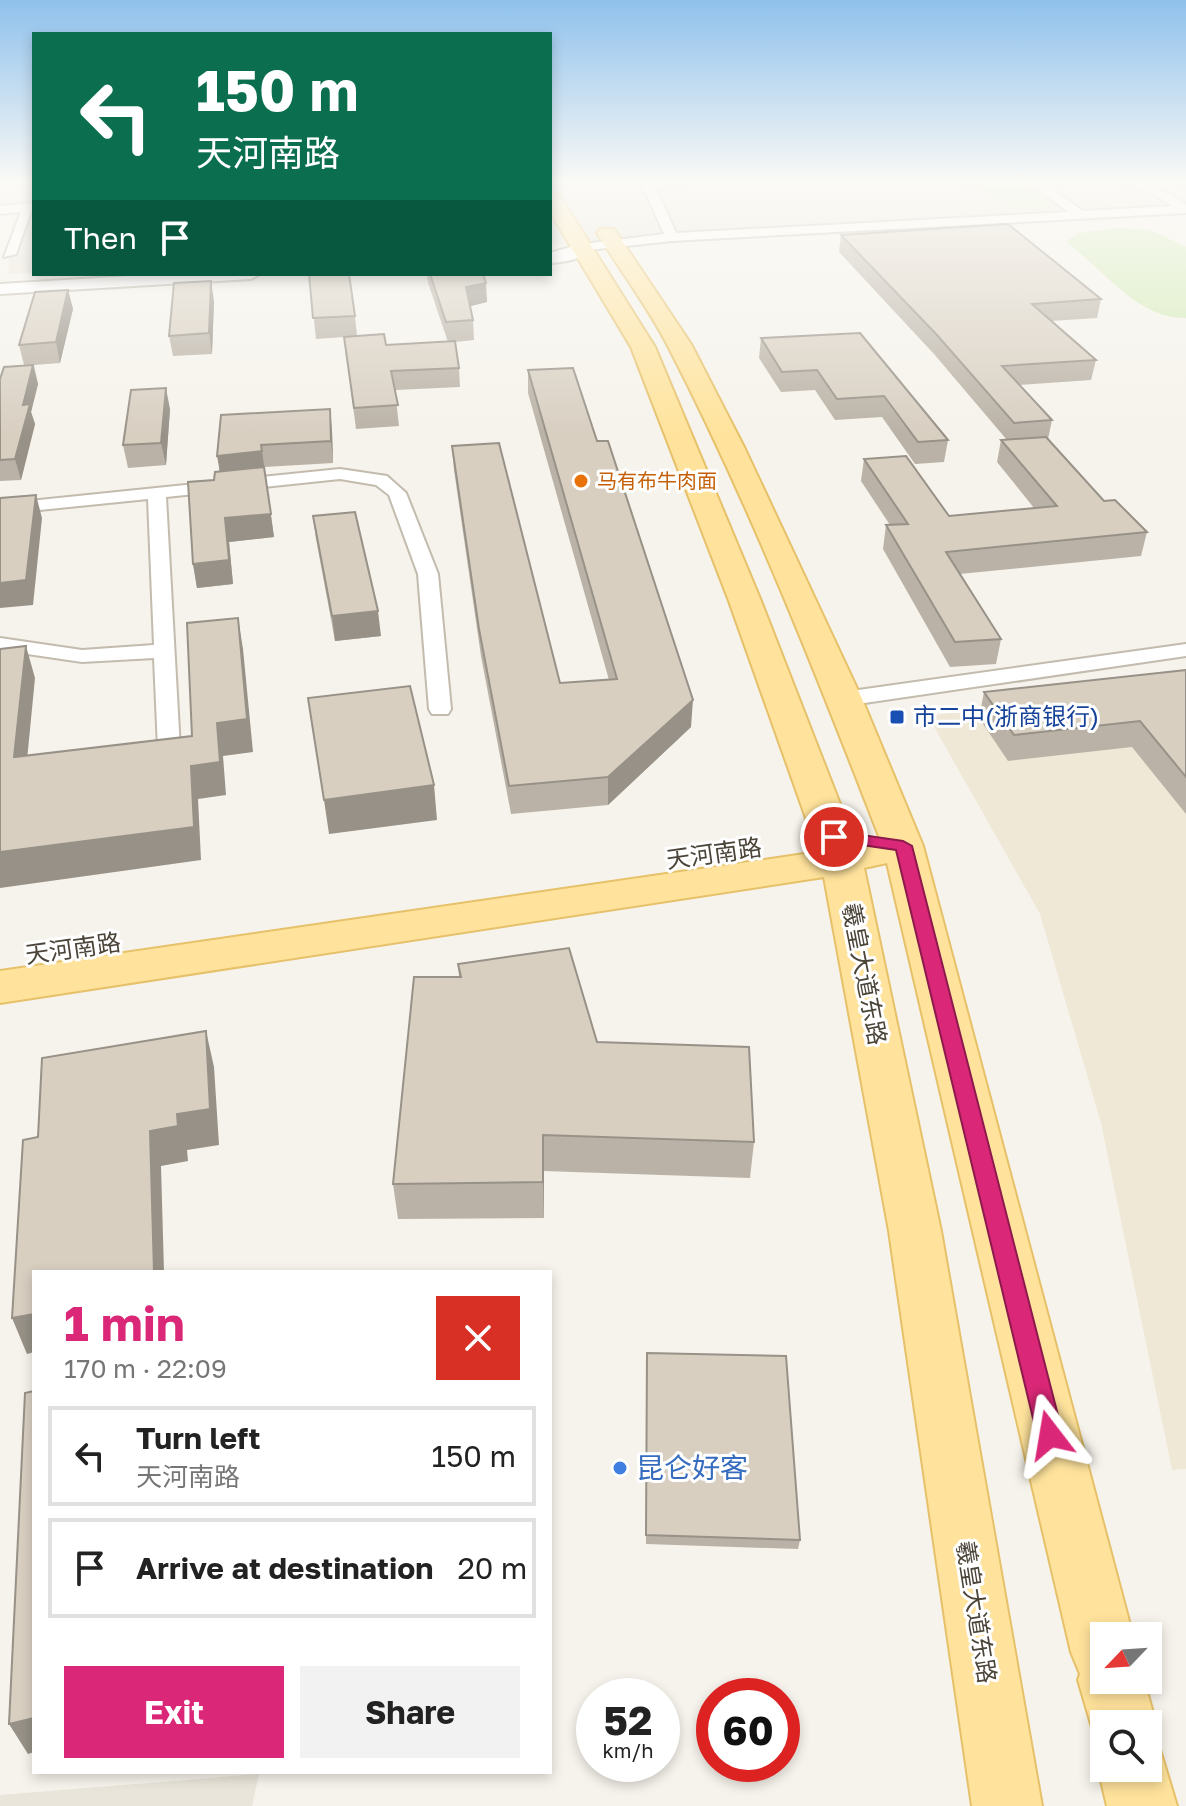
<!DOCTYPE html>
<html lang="en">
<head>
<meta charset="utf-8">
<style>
	body { margin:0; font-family:"Golos Text","Noto Sans SC",sans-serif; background:#f2f2f2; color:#222; height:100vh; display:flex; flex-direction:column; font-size:30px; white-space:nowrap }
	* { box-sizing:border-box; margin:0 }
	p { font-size:26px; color:#767676 }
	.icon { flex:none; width:44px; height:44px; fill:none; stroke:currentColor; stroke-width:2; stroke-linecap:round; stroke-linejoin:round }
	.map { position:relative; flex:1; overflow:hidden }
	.side { position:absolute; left:32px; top:1270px; width:520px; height:504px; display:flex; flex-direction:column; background:#fff; border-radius:0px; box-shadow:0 4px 12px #0003 }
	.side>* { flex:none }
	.banner { position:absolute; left:32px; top:32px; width:520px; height:244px; border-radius:0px; box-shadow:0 4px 12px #0003; background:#0b6e4f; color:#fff; overflow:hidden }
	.needle { width:52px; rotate:245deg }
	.controls { position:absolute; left:1090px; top:1622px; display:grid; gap:16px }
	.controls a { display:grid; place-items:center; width:72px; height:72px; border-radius:0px; background:#fff; box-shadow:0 4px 12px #0003; font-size:40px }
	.speed { position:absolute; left:576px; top:1678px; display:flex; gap:16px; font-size:40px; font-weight:700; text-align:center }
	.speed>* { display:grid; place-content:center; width:104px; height:104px; border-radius:50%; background:#fff; box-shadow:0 4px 12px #0003; line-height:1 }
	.speed small { font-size:20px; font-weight:400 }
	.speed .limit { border:12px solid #d22; background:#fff; color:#111 }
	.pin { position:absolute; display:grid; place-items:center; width:68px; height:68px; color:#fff; margin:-34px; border:4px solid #fff; border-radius:50%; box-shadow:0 2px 8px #0007 }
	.me { position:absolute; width:88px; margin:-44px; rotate:346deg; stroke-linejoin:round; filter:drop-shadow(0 0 6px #0008) }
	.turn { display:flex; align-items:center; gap:28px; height:168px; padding:0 32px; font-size:36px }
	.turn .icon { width:104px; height:104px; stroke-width:2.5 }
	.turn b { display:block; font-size:56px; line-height:68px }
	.then { display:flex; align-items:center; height:76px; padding:0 32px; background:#0003; gap:16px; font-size:30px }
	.round { display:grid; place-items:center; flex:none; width:84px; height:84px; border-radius:0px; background:#f2f2f2 }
	.summary { display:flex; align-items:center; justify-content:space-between; height:136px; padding:0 32px }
	h1 { font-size:48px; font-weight:700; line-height:60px; color:#db2777 }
	.action { display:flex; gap:16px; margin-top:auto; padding:16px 32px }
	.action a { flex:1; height:92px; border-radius:0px; background:#db2777; color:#fff; font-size:32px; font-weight:700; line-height:92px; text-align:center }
	.action a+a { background:#f2f2f2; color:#222 }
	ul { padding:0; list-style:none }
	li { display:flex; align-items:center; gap:24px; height:100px; margin:0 16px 12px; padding:0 16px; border:4px solid #e0e0e0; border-radius:0px }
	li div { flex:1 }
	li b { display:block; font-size:30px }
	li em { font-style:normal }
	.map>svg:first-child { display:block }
	.residential { fill:#eae5da }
	.education { fill:#efe8d6 }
	.green { fill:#d2eab5 }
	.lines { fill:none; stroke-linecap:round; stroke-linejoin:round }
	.minor-casing { stroke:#c2bbae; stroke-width:4 }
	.tertiary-casing { stroke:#c2bbae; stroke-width:4 }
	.primary-casing { stroke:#e6c16a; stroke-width:4 }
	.minor { fill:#fff; fill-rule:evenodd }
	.tertiary { fill:#fff; fill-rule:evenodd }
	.primary { fill:#ffe39c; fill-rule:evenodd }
	.rail-casing { stroke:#9a9a9a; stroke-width:5 }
	.rail { stroke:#fff; stroke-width:3; stroke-dasharray:9; stroke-linecap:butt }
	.wall { fill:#bab2a6 }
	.shaded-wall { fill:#979187 }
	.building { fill:#d8cfc1; stroke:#979187; stroke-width:2 }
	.route { fill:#db2777; stroke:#8e194d; stroke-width:2 }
	.food-dot { fill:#e8710a; stroke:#fff; stroke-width:3 }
	.transit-dot { fill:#1a4fb4; stroke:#fff; stroke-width:3 }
	.shop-dot { fill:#3f7fe0; stroke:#fff; stroke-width:3 }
	.labels { text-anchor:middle; stroke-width:6; stroke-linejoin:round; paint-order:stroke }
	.far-food-label { font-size:20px; fill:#c56008; stroke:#fff; text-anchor:start }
	.transit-label { font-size:24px; fill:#164399; stroke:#fff; text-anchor:start }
	.street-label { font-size:24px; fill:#4b4439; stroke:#fff }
	.near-shop-label { font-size:28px; fill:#366cbe; stroke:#fff; text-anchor:start }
</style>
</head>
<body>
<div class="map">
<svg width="1186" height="1806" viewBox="0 0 1186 1806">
	<rect width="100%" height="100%" fill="#f6f3ec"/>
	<path class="residential" d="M 0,182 L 34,182 L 34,273 L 8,274 L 13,212 L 0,212 Z
		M 550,182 L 1186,182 L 1186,211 L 550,245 Z
		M 259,1774 L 252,1806 L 0,1806 L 0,1795 Z"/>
	<path class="education" d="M 1186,682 L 1186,1469 L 1172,1470 L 1101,1123 L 1040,914 L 928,716 Z"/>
	<path class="green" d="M 953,182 L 1019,182 L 1056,207 L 1015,209 L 993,195 Z
		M 1118,228 L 1151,230 L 1186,247 L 1186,318 C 1136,319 1103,268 1066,242 L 1078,233 Z"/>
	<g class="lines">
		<defs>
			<path id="minor" d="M 641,182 L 695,182 L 656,188 L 676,233 L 1068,212 L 1028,182 L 1042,182 L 1083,211 L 1172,206 L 1157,196 L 1122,182 C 1148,182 1165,190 1186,205 L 1186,213 L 672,241 L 579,251 L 579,245 L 584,244 L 664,234 Z
				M 34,203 L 16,254 L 4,257 L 21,212 L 0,214 L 0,206 Z
				M 340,469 L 387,476 L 406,493 L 438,574 L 451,709 L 448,714 L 432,714 L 429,709 L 418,574 L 389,495 L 376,485 L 340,479 L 166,497 L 180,749 L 177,754 L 161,754 L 158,749 L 154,658 L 82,662 L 0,650 L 0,638 L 82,650 L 154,645 L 148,499 L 0,514 L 0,504 Z
				M 1186,644 L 1186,656 L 844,706 L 833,699 L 844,692 Z"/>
			<path id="tertiary" d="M 584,243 L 592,248 C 581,260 566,262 550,263 L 550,253 Z
				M 162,274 L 260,274 L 251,279 L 0,294 L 0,284 Z"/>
			<path id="primary" d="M 550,190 L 560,196 L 655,347 L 761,601 L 856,845 L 880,839 C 816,673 750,505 668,346 C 648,307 620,270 597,233 L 600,229 L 614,229 L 691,344 L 745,449 L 862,699 L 923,846 L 1133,1636 L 1104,1636 L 1104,1680 L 1144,1680 L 1156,1724 L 1150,1740 L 1158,1743 L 1177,1806 L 1107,1806 L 1098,1768 L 1104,1754 L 1104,1768 L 1148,1768 L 1148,1724 L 1104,1724 L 1104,1751 L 1098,1748 L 1078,1680 L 1080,1674 L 1071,1652 L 887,863 L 864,868 L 941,1231 L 1042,1806 L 972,1806 L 889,1231 L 824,877 L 0,1003 L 0,971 L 818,852 L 729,601 L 631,347 L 550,212 Z"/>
		</defs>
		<use href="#minor" class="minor-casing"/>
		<use href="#tertiary" class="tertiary-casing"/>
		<use href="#primary" class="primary-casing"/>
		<use href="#minor" class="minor"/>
		<use href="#tertiary" class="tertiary"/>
		<use href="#primary" class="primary"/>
		<defs>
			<path id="rail" d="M 1181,182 L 1186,184"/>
		</defs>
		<use href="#rail" class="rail-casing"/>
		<use href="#rail" class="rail"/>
	</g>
	<path class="wall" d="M 841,235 L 1101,299 L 1097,318 L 1051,321 L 1096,360 L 1091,380 L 1019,385 L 1052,420 L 1048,439 L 1104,501 L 1147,532 L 1141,556 L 960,574 L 1001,639 L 996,664 L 950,667 L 883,549 L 886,525 L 890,525 L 861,481 L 864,459 L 949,516 L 1034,508 L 997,462 L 1001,440 L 1007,440 L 934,354 L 839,252 Z
		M 309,274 L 355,316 L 357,336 L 386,345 L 448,342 L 428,283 L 427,274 L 483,274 L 487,302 L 470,306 L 473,320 L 474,340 L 455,342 L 459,368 L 460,387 L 395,390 L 399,426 L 356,429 L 344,337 L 316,339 Z
		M 68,290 L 73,309 L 60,363 L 34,365 L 38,384 L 31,412 L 35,424 L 21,480 L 0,481 L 0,379 L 24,365 L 19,345 Z
		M 214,301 L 212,354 L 173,356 L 169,336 Z
		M 860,333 L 948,440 L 944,462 L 915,464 L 882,417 L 835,420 L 815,390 L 781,392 L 759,358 L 761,338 Z
		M 528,370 L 597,441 L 691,727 L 608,805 L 511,814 L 481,656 L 454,470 L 452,446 L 560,683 L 609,680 L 528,393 Z
		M 170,409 L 166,465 L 128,468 L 123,445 Z
		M 221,415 L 332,431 L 333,463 L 264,467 L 274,537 L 229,542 L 233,584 L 197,588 L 193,564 L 214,480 L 219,471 Z
		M 313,516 L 381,636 L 335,641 L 316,539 Z
		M 1186,670 L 1186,814 L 1132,747 L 1008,761 L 979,718 L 984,692 Z
		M 458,964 L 597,1042 L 754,1142 L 750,1178 L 544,1171 L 544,1218 L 398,1219 L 393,1184 L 459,977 Z
		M 647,1353 L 800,1540 L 798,1549 L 646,1544 Z"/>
	<path class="shaded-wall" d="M 211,281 L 214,301 L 212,354 L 209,333 Z
		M 486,283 L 487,302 L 467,307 L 466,287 Z
		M 68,290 L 73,309 L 60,363 L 56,342 Z
		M 33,365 L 38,384 L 31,412 L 35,424 L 21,480 L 15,459 L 23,405 Z
		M 166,388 L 170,409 L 166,465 L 161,443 Z
		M 330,409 L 332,431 L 333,463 L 331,441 Z
		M 262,451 L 274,537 L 229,542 L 233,584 L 197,588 L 193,564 L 221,478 L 217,456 Z
		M 36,495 L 42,518 L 33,605 L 0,608 L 0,583 Z
		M 378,611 L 381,636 L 335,641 L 332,616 Z
		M 238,618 L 243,649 L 253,752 L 223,756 L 226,795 L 198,799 L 201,860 L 0,888 L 0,852 L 191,766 L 217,723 Z
		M 26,646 L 35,678 L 24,791 L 14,757 Z
		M 693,700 L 691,727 L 608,805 L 608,777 Z
		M 434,785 L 437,820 L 329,834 L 324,800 Z
		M 206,1031 L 214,1067 L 219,1145 L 187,1150 L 188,1161 L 161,1166 L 164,1272 L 154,1272 L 150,1131 L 177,1114 Z
		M 543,1135 L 544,1171 L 544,1218 L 543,1182 Z
		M 34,1314 L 34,1352 L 27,1354 L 12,1318 Z
		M 34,1718 L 34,1752 L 28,1754 L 9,1724 Z"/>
	<path class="building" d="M 1008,224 L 1101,299 L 1032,304 L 1096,360 L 1002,366 L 1052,420 L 1014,423 L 937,335 L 841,235 Z
		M 309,274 L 349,274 L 355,316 L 313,318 Z
		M 430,274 L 483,274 L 486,283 L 466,287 L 473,320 L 446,322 Z
		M 211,281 L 209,333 L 169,336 L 174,283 Z
		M 68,290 L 56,342 L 19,345 L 35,292 Z
		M 860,333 L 948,440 L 918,442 L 884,396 L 837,399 L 817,370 L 782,372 L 761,338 Z
		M 384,334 L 386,345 L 455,341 L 459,368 L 391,371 L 398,405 L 354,408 L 344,337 Z
		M 33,365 L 23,405 L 30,404 L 15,459 L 0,460 L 0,379 L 4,367 Z
		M 573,368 L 597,441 L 608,441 L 693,700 L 608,777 L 509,786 L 479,629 L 452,446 L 499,443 L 560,683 L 617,679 L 528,370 Z
		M 166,388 L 161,443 L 123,445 L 131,390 Z
		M 330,409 L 331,441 L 261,445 L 262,451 L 217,456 L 221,415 Z
		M 1046,437 L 1104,501 L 1115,500 L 1147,532 L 946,552 L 1001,639 L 955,642 L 886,525 L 908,524 L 864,459 L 906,456 L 949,516 L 1057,506 L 1001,440 Z
		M 264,467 L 271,514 L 225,518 L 229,560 L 193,564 L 188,482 L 214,480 L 215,472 Z
		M 36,495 L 26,580 L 0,583 L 0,498 Z
		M 355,512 L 378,611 L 332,616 L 313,516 Z
		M 238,618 L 247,719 L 217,723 L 220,762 L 191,766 L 194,827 L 0,852 L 0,649 L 26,646 L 14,757 L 192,736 L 187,623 Z
		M 1186,670 L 1186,777 L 1140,721 L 1014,735 L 984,692 Z
		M 410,686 L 434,785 L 324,800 L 308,698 Z
		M 569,948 L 597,1042 L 749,1047 L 754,1142 L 543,1135 L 543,1182 L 393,1184 L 414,977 L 461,977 L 458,964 Z
		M 206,1031 L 210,1109 L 177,1114 L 178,1126 L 150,1131 L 154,1272 L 34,1272 L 34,1314 L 12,1318 L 23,1140 L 38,1137 L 42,1058 Z
		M 647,1353 L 786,1356 L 800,1540 L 646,1535 Z
		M 34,1391 L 34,1718 L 9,1724 L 25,1393 Z"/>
	<linearGradient id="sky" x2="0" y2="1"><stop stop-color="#8fc1ec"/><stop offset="0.42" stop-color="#fbfaf6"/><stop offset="1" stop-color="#fbfaf6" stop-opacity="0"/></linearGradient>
	<rect width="1186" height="435" fill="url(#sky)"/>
	<path class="route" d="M 834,831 L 903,841 L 912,846 L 1063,1435 L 1059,1443 L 1050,1447 L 1041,1443 L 1037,1435 L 896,850 L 828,840 L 826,837 Z"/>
	<circle class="food-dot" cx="581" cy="481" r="8"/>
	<rect class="transit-dot" x="889" y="709" width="16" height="16" rx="4"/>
	<circle class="shop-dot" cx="620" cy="1468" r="8"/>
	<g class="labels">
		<g class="far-food-label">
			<text x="597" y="488">马有布牛肉面</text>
		</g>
		<g class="transit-label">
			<text x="913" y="725">市二中(浙商银行)</text>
		</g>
		<g class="street-label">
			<text transform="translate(714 854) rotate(-8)" y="8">天河南路</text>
			<text transform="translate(73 949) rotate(-8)" y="8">天河南路</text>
			<text transform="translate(864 974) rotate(79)" y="8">羲皇大道东路</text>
			<text transform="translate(976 1612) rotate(81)" y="8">羲皇大道东路</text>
		</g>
		<g class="near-shop-label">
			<text x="636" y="1478">昆仑好客</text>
		</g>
	</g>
</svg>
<div class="controls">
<a><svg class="needle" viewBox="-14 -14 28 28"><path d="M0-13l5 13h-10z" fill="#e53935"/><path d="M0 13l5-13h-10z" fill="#767676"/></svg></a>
<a><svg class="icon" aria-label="search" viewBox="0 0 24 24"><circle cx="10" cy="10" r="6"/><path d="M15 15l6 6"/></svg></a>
</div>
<div class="speed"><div>52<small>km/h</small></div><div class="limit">60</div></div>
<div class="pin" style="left:834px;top:837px;background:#d93025"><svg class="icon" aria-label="arrive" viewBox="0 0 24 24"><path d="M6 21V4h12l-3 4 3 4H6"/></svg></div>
<svg class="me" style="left:1050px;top:1435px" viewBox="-20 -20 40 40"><path d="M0-17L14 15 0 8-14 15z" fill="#db2777" stroke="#fff" stroke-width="4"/></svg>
<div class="banner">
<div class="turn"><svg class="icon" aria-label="left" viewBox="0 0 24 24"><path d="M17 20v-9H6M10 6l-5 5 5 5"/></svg><div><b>150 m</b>天河南路</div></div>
<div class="then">Then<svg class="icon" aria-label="arrive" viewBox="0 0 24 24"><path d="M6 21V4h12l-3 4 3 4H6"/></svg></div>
</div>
<section class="side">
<div class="summary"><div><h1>1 min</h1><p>170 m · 22:09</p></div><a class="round" style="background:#d93025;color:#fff"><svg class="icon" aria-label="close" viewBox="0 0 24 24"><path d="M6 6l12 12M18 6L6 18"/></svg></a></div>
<ul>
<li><svg class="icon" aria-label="left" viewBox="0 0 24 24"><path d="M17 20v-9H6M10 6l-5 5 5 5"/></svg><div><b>Turn left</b><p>天河南路</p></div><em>150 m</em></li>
<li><svg class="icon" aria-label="arrive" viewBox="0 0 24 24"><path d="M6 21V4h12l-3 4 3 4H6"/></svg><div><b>Arrive at destination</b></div><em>20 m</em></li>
</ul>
<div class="action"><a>Exit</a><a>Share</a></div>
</section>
</div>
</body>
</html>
